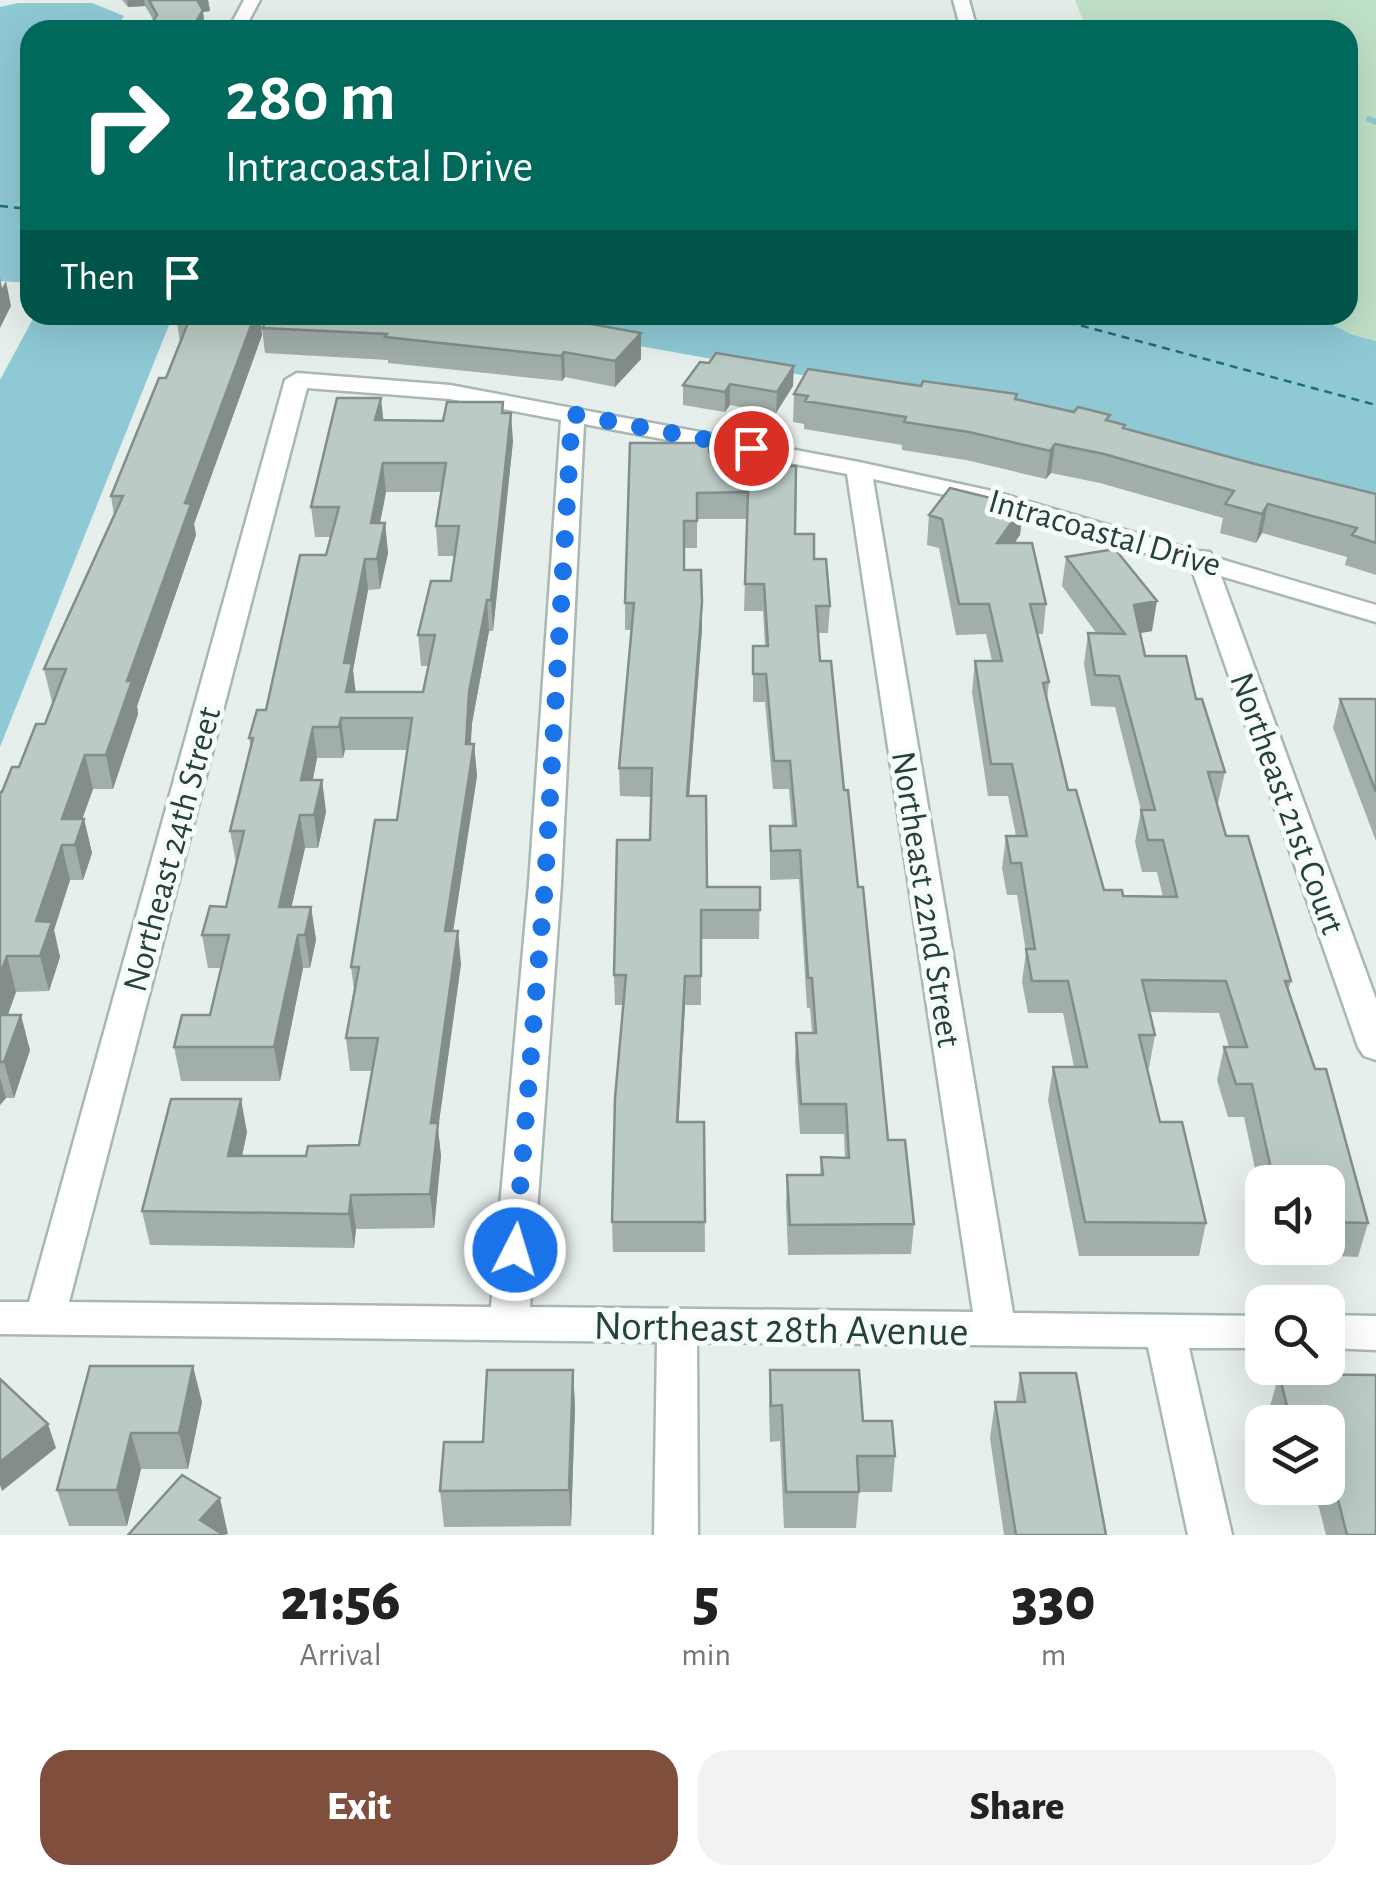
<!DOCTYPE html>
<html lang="en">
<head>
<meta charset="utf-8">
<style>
	body { margin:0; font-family:"Alegreya Sans",sans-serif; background:#f2f2f2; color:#222; height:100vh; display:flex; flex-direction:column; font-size:38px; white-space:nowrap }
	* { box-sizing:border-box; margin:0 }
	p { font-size:32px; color:#767676 }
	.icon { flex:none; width:55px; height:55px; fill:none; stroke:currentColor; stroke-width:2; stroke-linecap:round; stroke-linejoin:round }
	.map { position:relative; height:1535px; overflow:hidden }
	.drawer { display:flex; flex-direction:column; background:#fff; flex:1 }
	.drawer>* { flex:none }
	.banner { position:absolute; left:20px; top:20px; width:1338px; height:305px; border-radius:30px; box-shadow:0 10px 40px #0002; background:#00695c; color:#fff; overflow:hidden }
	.buttons { position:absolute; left:1245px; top:1165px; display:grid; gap:20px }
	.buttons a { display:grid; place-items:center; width:100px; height:100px; border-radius:20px; background:#fff; box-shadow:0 10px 40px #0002; font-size:50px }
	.pin { position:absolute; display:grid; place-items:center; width:85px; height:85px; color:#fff; margin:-42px; border:5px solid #fff; border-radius:50%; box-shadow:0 2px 10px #0007 }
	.me { position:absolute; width:110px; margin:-55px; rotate:5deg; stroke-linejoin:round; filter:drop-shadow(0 0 8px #0008) }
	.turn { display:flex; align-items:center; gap:35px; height:210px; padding:0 40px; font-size:45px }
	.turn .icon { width:130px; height:130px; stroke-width:2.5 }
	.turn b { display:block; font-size:70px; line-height:85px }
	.then { display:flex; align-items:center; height:95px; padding:0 40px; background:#0003; gap:20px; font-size:38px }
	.eta { display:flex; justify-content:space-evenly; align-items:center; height:170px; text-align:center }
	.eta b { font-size:60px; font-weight:800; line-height:70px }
	.primary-button { display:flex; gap:20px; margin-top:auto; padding:20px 40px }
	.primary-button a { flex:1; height:115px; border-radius:30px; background:#804e3d; color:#fff; font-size:40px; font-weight:800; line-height:115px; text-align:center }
	.primary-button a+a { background:#f2f2f2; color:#222 }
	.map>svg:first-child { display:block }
	.green { fill:#bfe0c8 }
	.water { fill:#8ec9d4 }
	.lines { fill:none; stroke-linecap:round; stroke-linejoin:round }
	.stream { stroke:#8ec9d4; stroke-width:6 }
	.ferry { stroke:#1c6f80; stroke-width:2.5; stroke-dasharray:8 6; stroke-linecap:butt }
	.minor-casing { stroke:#a8b8b2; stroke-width:5 }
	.minor { fill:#fff; fill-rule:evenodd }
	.wall { fill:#a1aea9; fill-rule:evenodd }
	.shaded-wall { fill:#838d89 }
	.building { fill:#bbcac4; stroke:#838d89; stroke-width:2.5; fill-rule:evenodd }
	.route { stroke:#1a73e8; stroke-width:18; stroke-dasharray:0 32.4 }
	.labels { text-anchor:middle; stroke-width:10; stroke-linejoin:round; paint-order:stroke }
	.street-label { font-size:35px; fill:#24423a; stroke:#f7fbf9 }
	.near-street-label { font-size:42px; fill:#24423a; stroke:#f7fbf9 }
</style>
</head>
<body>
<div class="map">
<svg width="1376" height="1535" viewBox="0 0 1376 1535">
	<rect width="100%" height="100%" fill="#e6efeb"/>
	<path class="green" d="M 1075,0 L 1376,0 L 1376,341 L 1353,335 L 1314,315 L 1348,315 L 1348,30 L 1087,30 Z"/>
	<path class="water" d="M 18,3 L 92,3 L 124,16 L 115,30 L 30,30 L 30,283 L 0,281 L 0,7 Z
		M 35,315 L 173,315 L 0,747 L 0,380 Z
		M 420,315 L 1314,315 L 1353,335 L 1376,341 L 1376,515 L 1025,415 L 499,321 Z"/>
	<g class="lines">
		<path class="stream" d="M 1369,119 L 1376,122"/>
		<path class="ferry" d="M 0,206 L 30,209
			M 1026,315 L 1079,325 L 1376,405"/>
		<defs>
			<path id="minor" d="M 244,0 L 260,0 L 244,30 L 228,30 Z
				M 953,0 L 969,0 L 977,30 L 961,30 Z
				M 297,373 L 450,385 L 859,462 L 992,491 L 1196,551 L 1210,552 L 1213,557 L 1376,605 L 1376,622 L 1221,576 L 1376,999 L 1376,1060 L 1364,1056 L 1358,1047 L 1191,567 L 977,502 L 873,479 L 1013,1313 L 1262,1316 L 1262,1348 L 1189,1348 L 1232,1535 L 1188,1535 L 1148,1347 L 697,1342 L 698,1535 L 654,1535 L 657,1342 L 0,1334 L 0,1302 L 29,1302 L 285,380 ZM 307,388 L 450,399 L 561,420 L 529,884 L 491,1307 L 69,1302 ZM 584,424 L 847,474 L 973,1312 L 530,1307 L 561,884 Z
				M 1328,1315 L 1376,1316 L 1376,1350 L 1328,1348 Z"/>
		</defs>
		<use href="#minor" class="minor-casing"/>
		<use href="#minor" class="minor"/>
	</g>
	<path class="wall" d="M 122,0 L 208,0 L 210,11 L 203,12 L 205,27 L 204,30 L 147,30 L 154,21 L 145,6 L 128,7 Z
		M 180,315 L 262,335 L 194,524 L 196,535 L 137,706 L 138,714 L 113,789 L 93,789 L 82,819 L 84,819 L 92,853 L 83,880 L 70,880 L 54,930 L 60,957 L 49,991 L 16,992 L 8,1015 L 30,1050 L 14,1098 L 6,1098 L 0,1105 L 0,792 L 2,792 L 19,767 L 45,724 L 54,702 L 52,702 L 44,669 L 114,516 L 111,496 L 166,378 L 180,342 L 177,323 Z
		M 270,315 L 641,359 L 615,387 L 565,377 L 562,381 L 388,363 L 388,360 L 265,353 L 262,328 Z
		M 700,362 L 793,386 L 776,413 L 730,405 L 725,412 L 683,405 L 683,385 Z
		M 921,386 L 1017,394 L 1016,399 L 1074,412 L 1110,415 L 1109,421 L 1124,428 L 1255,464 L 1376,494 L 1376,575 L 1345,565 L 1347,557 L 1262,533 L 1256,543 L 1220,533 L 1223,518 L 1100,483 L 1051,473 L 1046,479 L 966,460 L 902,450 L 902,445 L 804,429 L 804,424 L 793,422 L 794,394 Z
		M 504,413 L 513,441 L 493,631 L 489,631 L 472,723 L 471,744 L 474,744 L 477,776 L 453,931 L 461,964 L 438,1129 L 441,1156 L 434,1228 L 356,1229 L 354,1248 L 150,1245 L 142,1211 L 247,1132 L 242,1156 L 306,1156 L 359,1145 L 372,1071 L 350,1071 L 346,1038 L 354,990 L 351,967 L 397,820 L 407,750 L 345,750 L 343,758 L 317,758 L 313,780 L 322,780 L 326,812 L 318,848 L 305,848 L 291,907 L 311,907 L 316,940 L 310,968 L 303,968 L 280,1081 L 181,1081 L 174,1047 L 210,1015 L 221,968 L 208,968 L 202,935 L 226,907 L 236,863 L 230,831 L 251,748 L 249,738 L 266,710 L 326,555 L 331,537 L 315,537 L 311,507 L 383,421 L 443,421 ZM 386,492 L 441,492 L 436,526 L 438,556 L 454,556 L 451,581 L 418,635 L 421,666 L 428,666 L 423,692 L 355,692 L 353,670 L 368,590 L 380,589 L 388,553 L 385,523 L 380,523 Z
		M 709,452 L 760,466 L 795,534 L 814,559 L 830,606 L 828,633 L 818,633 L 820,661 L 844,790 L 858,887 L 888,1140 L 914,1224 L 911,1254 L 788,1255 L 786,1205 L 787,1175 L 820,1175 L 821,1157 L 845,1158 L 844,1134 L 800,1134 L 795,1063 L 796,1033 L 812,1033 L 810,1008 L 807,1008 L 799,879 L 770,880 L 770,826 L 792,826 L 789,789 L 773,789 L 765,702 L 753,702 L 753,646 L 765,646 L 763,611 L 744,611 L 747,519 L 697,519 L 697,548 L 684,548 L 684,570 L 702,602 L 702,629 L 689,796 L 707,887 L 760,887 L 759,939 L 701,939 L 701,1005 L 685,1005 L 678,1122 L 704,1122 L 705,1252 L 613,1252 L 612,1222 L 623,1005 L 615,1005 L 614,975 L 650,840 L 651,797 L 620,796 L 619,768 L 631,630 L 625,630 L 625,603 Z
		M 1023,506 L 1020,535 L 1014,543 L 1046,604 L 1043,634 L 1037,634 L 1049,682 L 1047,700 L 1068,790 L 1104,890 L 1123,896 L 1163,897 L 1157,872 L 1142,872 L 1135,842 L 1141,810 L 1115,707 L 1091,706 L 1084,664 L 1088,633 L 1097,634 L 1062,586 L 1066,557 L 1152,631 L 1140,633 L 1145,656 L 1196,699 L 1225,772 L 1218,803 L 1217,803 L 1226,836 L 1291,981 L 1288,991 L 1368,1223 L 1358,1257 L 1291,1254 L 1290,1248 L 1328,1248 L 1328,1182 L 1262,1182 L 1262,1201 L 1244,1117 L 1228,1117 L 1217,1080 L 1224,1047 L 1229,1047 L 1219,1013 L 1150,1012 L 1155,1035 L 1149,1068 L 1147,1068 L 1160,1122 L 1206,1223 L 1199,1256 L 1079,1256 L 1048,1100 L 1053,1067 L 1074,1067 L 1063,1013 L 1028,1013 L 1022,982 L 1026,952 L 1017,895 L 1007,895 L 1002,868 L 1006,836 L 1016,836 L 1008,796 L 988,796 L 972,692 L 975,661 L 992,661 L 986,634 L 956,635 L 939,548 L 927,545 L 929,515 Z
		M 1340,699 L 1376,699 L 1376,841 L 1333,728 Z
		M 90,1366 L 202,1402 L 188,1469 L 141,1469 L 127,1526 L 69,1526 L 57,1490 Z
		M 573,1370 L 575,1407 L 571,1526 L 444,1527 L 440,1491 L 483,1442 Z
		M 770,1370 L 863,1421 L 895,1456 L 892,1492 L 859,1492 L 856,1528 L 784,1528 L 780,1441 L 770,1442 L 769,1407 Z
		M 1020,1373 L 1106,1535 L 1004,1535 L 990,1438 L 995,1402 L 1016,1402 Z
		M 1279,1374 L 1376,1375 L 1376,1535 L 1326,1535 L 1314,1488 L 1328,1488 L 1328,1422 L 1271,1422 L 1269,1410 Z"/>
	<path class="shaded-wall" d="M 127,0 L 144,0 L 145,6 L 128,7 Z
		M 195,0 L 208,0 L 210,11 L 203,12 L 205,27 L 204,30 L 195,30 Z
		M 0,277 L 2,288 L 6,281 L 11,306 L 0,328 Z
		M 255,315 L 260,315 L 262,335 L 194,524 L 196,535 L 137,706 L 138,714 L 113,789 L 106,755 L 127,681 L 185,503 Z
		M 641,333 L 641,359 L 615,387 L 615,361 Z
		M 564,352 L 565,377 L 562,381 L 561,356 Z
		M 794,366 L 793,386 L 776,413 L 777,392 Z
		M 730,384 L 730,405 L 725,412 L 725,392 Z
		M 381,398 L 384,426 L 375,420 Z
		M 511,413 L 513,441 L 493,631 L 491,600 Z
		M 1055,444 L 1051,473 L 1046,479 L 1050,451 Z
		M 383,463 L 386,492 L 374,553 L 371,523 Z
		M 1268,504 L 1262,533 L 1256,543 L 1262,514 Z
		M 1023,506 L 1020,535 L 994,573 L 997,543 Z
		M 385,523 L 388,553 L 380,589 L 377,559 Z
		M 365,559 L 368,590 L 353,670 L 356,694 L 349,718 L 344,663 Z
		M 487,600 L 489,631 L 472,723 L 468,776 L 466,744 L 469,692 Z
		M 1157,601 L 1152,631 L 1129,635 L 1134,605 Z
		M 702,602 L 702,629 L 687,824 L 687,796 Z
		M 341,718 L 345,750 L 343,758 L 339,727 Z
		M 313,727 L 317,758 L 306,812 L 301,780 Z
		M 474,744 L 477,776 L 448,964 L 445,931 Z
		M 85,755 L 93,789 L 73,845 L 62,819 Z
		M 322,780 L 326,812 L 318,848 L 314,815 Z
		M 300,815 L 305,848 L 284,940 L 279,907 Z
		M 84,819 L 92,853 L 83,880 L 75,845 Z
		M 62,845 L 70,880 L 54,930 L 60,957 L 49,991 L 40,956 L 36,921 Z
		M 311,907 L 316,940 L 310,968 L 305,935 Z
		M 458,931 L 461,964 L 438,1129 L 441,1156 L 434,1228 L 430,1194 L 431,1123 Z
		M 298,935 L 303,968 L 280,1081 L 274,1047 Z
		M 7,956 L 16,992 L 0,1036 L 0,974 Z
		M 685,976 L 685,1005 L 677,1152 L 677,1122 Z
		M 21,1015 L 30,1050 L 14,1098 L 4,1062 Z
		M 0,1078 L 6,1098 L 0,1105 Z
		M 241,1099 L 247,1132 L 235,1190 L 228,1156 Z
		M 351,1195 L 356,1229 L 354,1248 L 349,1214 Z
		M 193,1366 L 202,1402 L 188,1469 L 179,1433 Z
		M 573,1370 L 575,1407 L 571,1526 L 569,1490 Z
		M 48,1424 L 56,1448 L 2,1491 L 0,1485 L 0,1462 Z
		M 131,1433 L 141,1469 L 127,1526 L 117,1490 Z
		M 220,1498 L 228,1534 L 203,1535 L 200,1520 Z"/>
	<path class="building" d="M 149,0 L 197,0 L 203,10 L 194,25 L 189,25 L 185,30 L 147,30 L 157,15 Z
		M 180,315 L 255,315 L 185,503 L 191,504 L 127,681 L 132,681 L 106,755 L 85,755 L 62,819 L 84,819 L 75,845 L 62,845 L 36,921 L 52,922 L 40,956 L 7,956 L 0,974 L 0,792 L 2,792 L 12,767 L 19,767 L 36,724 L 45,724 L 66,669 L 44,669 L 123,496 L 111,496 L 159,378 L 166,378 L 188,323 L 177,323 Z
		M 270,315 L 477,315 L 506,317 L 508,315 L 541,315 L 641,333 L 615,361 L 564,352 L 561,356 L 385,337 L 387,334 L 262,328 Z
		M 716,353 L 794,366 L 777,392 L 730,384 L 725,392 L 683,385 L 700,362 L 709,363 Z
		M 808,369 L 921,386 L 923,381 L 1017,394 L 1015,399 L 1074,412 L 1078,407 L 1110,415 L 1106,420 L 1125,425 L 1123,428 L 1255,464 L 1376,494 L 1376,543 L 1352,535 L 1357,528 L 1268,504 L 1262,514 L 1225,504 L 1234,491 L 1104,454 L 1055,444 L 1050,451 L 969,432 L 904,422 L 906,417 L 805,401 L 808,396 L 794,394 Z
		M 337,398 L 381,398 L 375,420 L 443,421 L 447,402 L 503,402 L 502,413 L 511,413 L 491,600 L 487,600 L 469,692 L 466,744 L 474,744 L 445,931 L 458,931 L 431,1123 L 438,1123 L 430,1194 L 351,1195 L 349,1214 L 142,1211 L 171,1099 L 241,1099 L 228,1156 L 306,1156 L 308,1146 L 359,1145 L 378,1038 L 346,1038 L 359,967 L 351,967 L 375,820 L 397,820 L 412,718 L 341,718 L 339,727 L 313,727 L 301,780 L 322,780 L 314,815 L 300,815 L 279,907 L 311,907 L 305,935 L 298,935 L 274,1047 L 174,1047 L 182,1015 L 210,1015 L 229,935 L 202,935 L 210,906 L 226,907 L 244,831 L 230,831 L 253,738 L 249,738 L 257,710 L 266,710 L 300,555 L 326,555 L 339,507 L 311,507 ZM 383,463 L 446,463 L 436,526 L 459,526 L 451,581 L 431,581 L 418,635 L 435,635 L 423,692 L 346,692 L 352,663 L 344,663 L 365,559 L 377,559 L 385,523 L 371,523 Z
		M 630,443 L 709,443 L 709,452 L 759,452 L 760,466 L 796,466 L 795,534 L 814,534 L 814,559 L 826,559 L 830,606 L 816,606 L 820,661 L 831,661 L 844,790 L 848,790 L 858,887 L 863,887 L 888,1140 L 905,1140 L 914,1224 L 790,1225 L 787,1175 L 823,1175 L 821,1157 L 849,1158 L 846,1104 L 801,1104 L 796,1033 L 816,1033 L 812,978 L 808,978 L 800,850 L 771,851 L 770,826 L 796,826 L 790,761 L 774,761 L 766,674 L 753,674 L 753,646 L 768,646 L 764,584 L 745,584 L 748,492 L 697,493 L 697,521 L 684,521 L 684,570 L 701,570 L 702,602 L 687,796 L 706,796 L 707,887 L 760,887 L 760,910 L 701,910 L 701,976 L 685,976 L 677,1122 L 704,1122 L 705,1222 L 612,1222 L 615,1098 L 626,975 L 614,975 L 617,840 L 650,840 L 652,768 L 619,768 L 634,603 L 625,603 Z
		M 950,488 L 1023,506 L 997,543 L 1032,543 L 1046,604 L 1030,604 L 1049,682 L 1043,683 L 1068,790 L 1076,790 L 1104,890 L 1122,890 L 1123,896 L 1177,897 L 1163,840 L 1148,840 L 1141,810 L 1155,810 L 1119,676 L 1095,675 L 1088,633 L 1125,634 L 1066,557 L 1115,549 L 1157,601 L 1134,605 L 1145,656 L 1186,656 L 1196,699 L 1202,699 L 1225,772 L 1208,772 L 1226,836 L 1248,836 L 1291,981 L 1285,981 L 1315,1069 L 1326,1069 L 1368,1223 L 1328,1222 L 1328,1182 L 1274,1182 L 1252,1084 L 1236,1084 L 1224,1047 L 1247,1047 L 1226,981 L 1142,980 L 1155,1035 L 1139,1035 L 1160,1122 L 1182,1122 L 1206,1223 L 1085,1222 L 1053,1067 L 1087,1067 L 1068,981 L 1032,981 L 1026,949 L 1035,949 L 1021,863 L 1011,863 L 1006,836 L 1027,836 L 1012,764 L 991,764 L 975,661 L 1002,661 L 989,604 L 959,604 L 942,519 L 929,515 Z
		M 1340,699 L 1376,699 L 1376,792 Z
		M 0,1015 L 21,1015 L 4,1062 L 0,1062 Z
		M 90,1366 L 193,1366 L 179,1433 L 131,1433 L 117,1490 L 57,1490 Z
		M 487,1370 L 573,1370 L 569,1490 L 440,1491 L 444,1442 L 483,1442 Z
		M 770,1370 L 859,1370 L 863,1421 L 892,1421 L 895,1456 L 857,1456 L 859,1492 L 786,1492 L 782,1405 L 771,1406 Z
		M 1020,1373 L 1076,1373 L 1106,1535 L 1016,1535 L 995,1402 L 1025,1402 Z
		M 1279,1374 L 1376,1375 L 1376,1535 L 1347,1535 L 1328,1460 L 1328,1422 L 1318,1422 L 1317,1419 L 1290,1418 Z
		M 0,1379 L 48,1424 L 0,1462 Z
		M 182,1475 L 220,1498 L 200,1520 L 224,1535 L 128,1535 Z"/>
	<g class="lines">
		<path class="route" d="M 515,1250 L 545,884 L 572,414 L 751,448"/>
	</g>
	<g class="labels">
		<g class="street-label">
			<text transform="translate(1105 532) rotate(16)" y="12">Intracoastal Drive</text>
			<text transform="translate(1288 803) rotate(70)" y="12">Northeast 21st Court</text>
			<text transform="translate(171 849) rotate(-75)" y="12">Northeast 24th Street</text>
			<text transform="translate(927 899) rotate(81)" y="12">Northeast 22nd Street</text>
		</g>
		<g class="near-street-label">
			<text transform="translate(781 1327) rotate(1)" y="15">Northeast 28th Avenue</text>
		</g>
	</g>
</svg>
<div class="buttons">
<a><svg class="icon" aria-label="sound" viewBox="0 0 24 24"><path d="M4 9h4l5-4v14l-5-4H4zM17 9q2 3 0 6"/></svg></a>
<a><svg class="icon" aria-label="search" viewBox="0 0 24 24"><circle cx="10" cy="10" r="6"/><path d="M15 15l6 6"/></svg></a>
<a><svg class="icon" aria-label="layers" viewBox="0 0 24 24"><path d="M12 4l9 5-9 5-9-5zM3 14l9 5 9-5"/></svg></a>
</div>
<div class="pin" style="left:751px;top:448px;background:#d93025"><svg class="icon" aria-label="arrive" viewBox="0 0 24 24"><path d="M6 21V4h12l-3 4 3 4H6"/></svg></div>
<svg class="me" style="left:515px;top:1250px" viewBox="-20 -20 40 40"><circle r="17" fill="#1a73e8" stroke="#fff" stroke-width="3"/><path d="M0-11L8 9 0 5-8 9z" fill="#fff"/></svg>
<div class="banner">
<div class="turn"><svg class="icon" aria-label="right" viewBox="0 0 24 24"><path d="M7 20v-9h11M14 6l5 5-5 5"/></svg><div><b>280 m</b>Intracoastal Drive</div></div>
<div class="then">Then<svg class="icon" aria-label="arrive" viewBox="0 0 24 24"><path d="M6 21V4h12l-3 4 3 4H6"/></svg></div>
</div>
</div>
<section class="drawer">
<div class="eta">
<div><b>21:56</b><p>Arrival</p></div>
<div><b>5</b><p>min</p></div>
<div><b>330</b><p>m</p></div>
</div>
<div class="primary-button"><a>Exit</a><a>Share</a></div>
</section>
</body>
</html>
